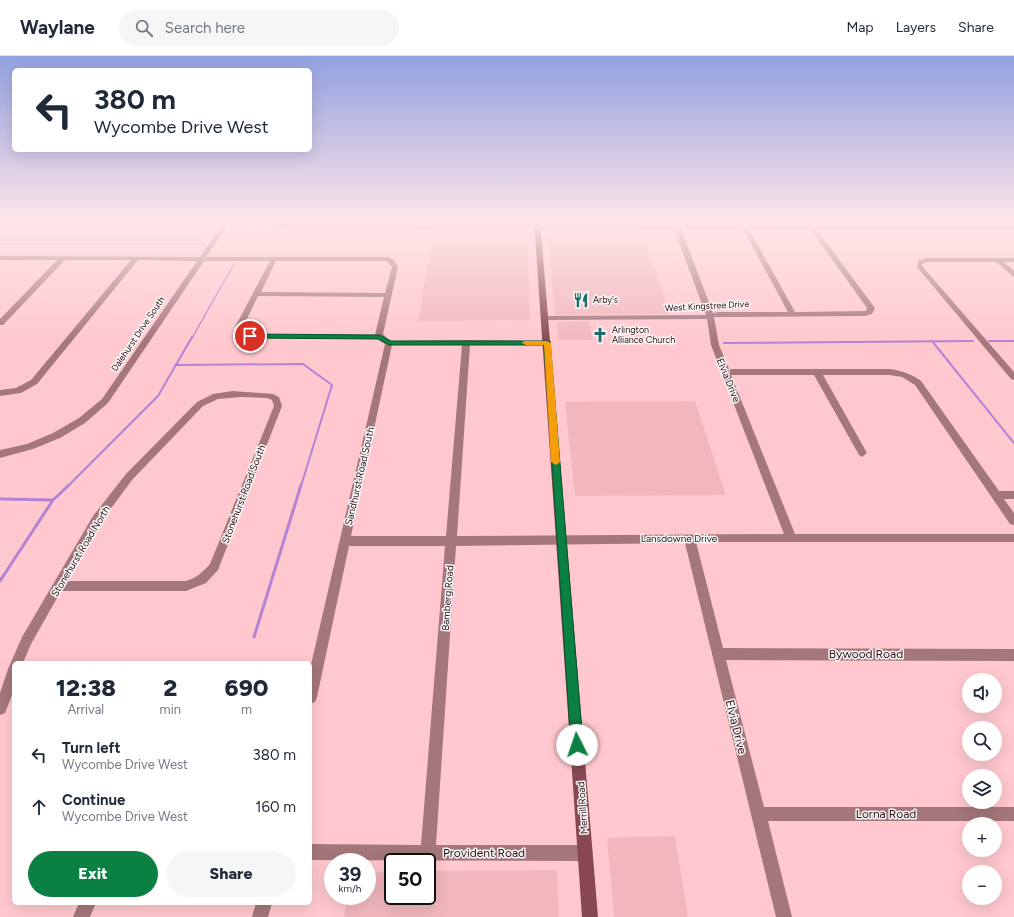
<!DOCTYPE html>
<html lang="en">
<head>
<meta charset="utf-8">
<style>
	body { margin:0; font-family:Figtree,sans-serif; background:#f6f6f7; color:#1f2937; height:100vh; display:flex; flex-direction:column; font-size:15px; white-space:nowrap }
	* { box-sizing:border-box; margin:0 }
	p { font-size:13px; color:#747a83 }
	.icon { flex:none; width:22px; height:22px; fill:none; stroke:currentColor; stroke-width:2; stroke-linecap:round; stroke-linejoin:round }
	.map { position:relative; flex:1; overflow:hidden }
	.panel { position:absolute; left:12px; top:605px; width:300px; height:244px; display:flex; flex-direction:column; background:#fff; border-radius:6px; box-shadow:0 4px 16px #0002 }
	.panel>* { flex:none }
	.banner { position:absolute; left:12px; top:12px; width:300px; height:84px; border-radius:6px; box-shadow:0 4px 16px #0002; background:#fff; color:#1f2937; overflow:hidden }
	.tools { position:absolute; left:962px; top:617px; display:grid; gap:8px }
	.tools a { display:grid; place-items:center; width:40px; height:40px; border-radius:50%; background:#fff; box-shadow:0 4px 16px #0002; font-size:20px }
	.speed { position:absolute; left:324px; top:797px; display:flex; gap:8px; font-size:20px; font-weight:700; text-align:center }
	.speed>* { display:grid; place-content:center; width:52px; height:52px; border-radius:50%; background:#fff; box-shadow:0 4px 16px #0002; line-height:1 }
	.speed small { font-size:10px; font-weight:400 }
	.speed .limit { border:2px solid #111; border-radius:6px; background:#fff; color:#111 }
	.pin { position:absolute; display:grid; place-items:center; width:34px; height:34px; color:#fff; margin:-17px; border:2px solid #fff; border-radius:50%; box-shadow:0 1px 4px #0007 }
	.me { position:absolute; width:44px; margin:-22px; rotate:356deg; stroke-linejoin:round; filter:drop-shadow(0 0 3px #0008) }
	.turn { display:flex; align-items:center; gap:14px; height:84px; padding:0 16px; font-size:18px }
	.turn .icon { width:52px; height:52px; stroke-width:2.5 }
	.turn b { display:block; font-size:28px; line-height:34px }
	.eta { display:flex; justify-content:space-evenly; align-items:center; height:68px; text-align:center }
	.eta b { font-size:24px; font-weight:800; line-height:28px }
	.action { display:flex; gap:8px; margin-top:auto; padding:8px 16px }
	.action a { flex:1; height:46px; border-radius:24px; background:#0b8043; color:#fff; font-size:16px; font-weight:800; line-height:46px; text-align:center }
	.action a+a { background:#f6f6f7; color:#1f2937 }
	ul { padding:0; list-style:none }
	li { display:flex; align-items:center; gap:12px; height:52px; padding:0 16px }
	li div { flex:1 }
	li b { display:block; font-size:15px }
	li em { font-style:normal }
	header { display:flex; align-items:center; gap:24px; box-sizing:border-box; height:56px; padding:0 20px; background:#fff; border-bottom:1px solid #e0e1e3 }
	header strong { font-size:19px }
	nav { display:flex; gap:22px; margin-inline-start:auto; font-size:14px }
	.search { width:280px; height:36px; background:#f6f6f7; display:flex; align-items:center; gap:10px; box-sizing:border-box; padding:0 14px; border-radius:22px; color:#747a83; font-size:15px }
	.map>svg:first-child { display:block }
	.built { fill:#f1b7bd }
	.lines { fill:none; stroke-linecap:round; stroke-linejoin:round }
	.stream-far2 { stroke:#b483d4; stroke-width:1.5 }
	.stream-far1 { stroke:#b483d4; stroke-width:2 }
	.stream { stroke:#b483d4; stroke-width:3 }
	.street { fill:#a4777c; fill-rule:evenodd }
	.secondary { fill:#874851; fill-rule:evenodd }
	.route { fill:#0b8043; stroke:#07532c }
	.slow { fill:#f59e0b }
	.labels { text-anchor:middle; stroke-width:3; stroke-linejoin:round; paint-order:stroke }
	.far-poi-label { font-size:9px; fill:#301016; stroke:#f9f9f9; text-anchor:start }
	.far-street-label { font-size:9px; fill:#301016; stroke:#f9f9f9 }
	.street-label { font-size:10px; fill:#301016; stroke:#f9f9f9 }
	.near-street-label { font-size:12px; fill:#301016; stroke:#f9f9f9 }
</style>
</head>
<body>
<header>
<strong>Waylane</strong>
<div class="search"><svg class="icon" aria-label="search" viewBox="0 0 24 24"><circle cx="10" cy="10" r="6"/><path d="M15 15l6 6"/></svg>Search here</div>
<nav><a>Map</a><a>Layers</a><a>Share</a></nav>
</header>
<div class="map">
<svg width="1014" height="861" viewBox="0 0 1014 861">
	<rect width="100%" height="100%" fill="#ffc8ce"/>
	<path class="built" d="M 546,165 L 639,165 L 670,258 L 555,259 Z
		M 434,175 L 527,175 L 530,264 L 418,265 Z
		M 589,265 L 593,284 L 559,284 L 557,266 Z
		M 695,345 L 726,439 L 575,440 L 565,346 Z
		M 675,780 L 688,861 L 614,861 L 607,782 Z
		M 557,814 L 559,861 L 344,861 L 348,840 L 367,840 L 367,816 L 393,816 L 393,840 L 427,840 L 427,815 Z"/>
	<g class="lines">
		<path class="stream-far2" d="M 0,184 L 202,184
			M 192,282 L 234,208"/>
		<path class="stream-far1" d="M 932,285 L 1014,387
			M 989,285 L 1014,285
			M 724,287 L 973,285
			M 175,309 L 303,308 L 332,329 L 301,430
			M 68,430 L 158,340 L 192,281"/>
		<path class="stream" d="M 0,443 L 53,444 L 0,525
			M 53,444 L 69,429
			M 254,581 L 301,429"/>
		<path class="street" d="M 0,165 L 230,165 L 295,169 L 673,170 L 672,167 L 676,165 L 679,170 L 740,170 L 739,167 L 743,165 L 747,170 L 1014,170 L 1014,174 L 817,174 L 875,252 L 872,258 L 865,260 L 714,261 L 719,289 L 729,313 L 890,313 C 902,315 912,318 921,325 L 999,435 L 1014,435 L 1014,443 L 1004,443 L 1014,457 L 1014,469 L 1010,468 L 915,329 L 902,321 L 890,319 L 823,319 L 867,397 L 862,401 L 859,399 L 814,319 L 731,319 L 795,478 L 1014,478 L 1014,486 L 696,486 L 723,592 L 1014,593 L 1014,605 L 726,604 L 764,751 L 1014,751 L 1014,765 L 768,765 L 792,861 L 776,861 L 685,487 L 456,490 L 436,789 L 585,789 L 590,792 L 593,797 L 590,802 L 585,805 L 310,804 L 310,788 L 421,789 L 445,490 L 349,490 L 317,641 L 315,646 L 310,648 L 310,613 L 385,288 L 378,283 L 250,282 L 238,279 L 235,271 L 270,205 L 204,205 L 108,347 L 85,367 L 60,382 L 33,393 L 0,402 L 0,394 L 27,388 L 53,377 L 79,362 L 102,343 L 197,205 L 138,204 L 37,328 L 21,337 L 0,340 L 0,334 L 16,332 L 31,324 L 131,204 L 65,204 L 3,269 L 0,269 L 0,263 L 57,204 L 0,204 L 0,200 L 200,201 L 221,170 L 0,169 ZM 227,170 L 257,170 L 295,173 L 674,173 L 706,259 L 545,260 L 541,262 L 545,264 L 707,263 L 711,289 L 784,478 L 457,480 L 470,289 L 547,289 L 551,287 L 550,285 L 466,284 L 390,285 L 383,278 L 398,211 L 394,204 L 388,201 L 206,201 ZM 681,173 L 743,173 L 788,256 L 719,256 L 713,257 ZM 749,173 L 811,174 L 867,252 L 866,255 L 795,256 ZM 276,205 L 387,205 L 392,211 L 385,237 L 261,236 ZM 258,240 L 384,241 L 375,279 L 251,278 L 244,276 L 243,271 ZM 392,289 L 462,289 L 446,480 L 351,480 Z
			M 926,202 L 1014,202 L 1014,206 L 1004,206 L 1014,215 L 1014,221 L 996,206 L 927,206 L 923,207 L 922,210 L 1014,316 L 1014,324 L 1011,323 L 917,211 L 918,205 Z
			M 232,335 L 273,338 L 279,341 L 282,350 L 218,514 L 206,527 L 186,535 L 61,535 L 31,588 L 23,607 L 14,607 L 14,634 L 5,657 L 0,659 L 0,637 L 8,613 L 22,581 L 93,460 L 126,418 L 197,346 L 213,338 ZM 241,341 L 267,342 L 272,344 L 274,350 L 210,508 C 203,516 196,522 186,525 L 67,525 L 101,466 L 132,424 L 203,350 L 218,343 Z
			M 79,847 L 96,847 L 90,861 L 73,861 Z
			M 256,847 L 272,847 L 268,861 L 252,861 Z"/>
		<path class="secondary" d="M 534,165 L 540,165 L 598,861 L 582,861 Z"/>
	</g>
	<linearGradient id="sky" x2="0" y2="1"><stop stop-color="#93a0e0"/><stop offset="0.58" stop-color="#ffe6e9"/><stop offset="1" stop-color="#ffe6e9" stop-opacity="0"/></linearGradient>
	<rect width="1014" height="286" fill="url(#sky)"/>
	<path class="route" d="M 250,278 L 380,279 L 391,285 L 550,285 L 583,689 L 582,693 L 577,695 L 573,693 L 571,689 L 544,289 L 389,289 L 378,283 L 247,282 L 246,280 Z"/>
	<path class="slow" d="M 524,285 L 547,285 L 551,287 L 560,406 L 556,409 L 551,406 L 544,289 L 526,289 L 522,287 Z"/>
	<defs>
		<symbol id="restaurant-bare" viewBox="-9 -9 18 18"><path d="M-5-6h1v4h1v-4h1v4h1v-4h1v5L-1.5 .5V6h-2V.5L-5-1ZM5-6V6H3V1.5H1.5Q1.5-4 5-6Z" fill="#216d6a" stroke="#f9f9f9" stroke-width="2.5" paint-order="stroke"/></symbol>
		<symbol id="church-bare" viewBox="-9 -9 18 18"><path d="M-1.2-6h2.4v3.5h3.3v2.4h-3.3V6h-2.4V-.1h-3.3v-2.4h3.3Z" fill="#216d6a" stroke="#f9f9f9" stroke-width="2.5" paint-order="stroke"/></symbol>
	</defs>
	<g fill-rule="evenodd">
		<use href="#restaurant-bare" x="570" y="233" width="22" height="22"/>
		<use href="#church-bare" x="589" y="268" width="22" height="22"/>
	</g>
	<g class="labels">
		<g class="far-poi-label">
			<text x="593" y="247">Arby's</text>
			<text x="612" y="277">Arlington<tspan x="612" dy="10">Alliance Church</tspan></text>
		</g>
		<g class="far-street-label">
			<text transform="translate(707 250) rotate(-3)" y="3">West Kingstree Drive</text>
			<text transform="translate(138 278) rotate(-56)" y="3">Dalehurst Drive South</text>
		</g>
		<g class="street-label">
			<text transform="translate(729 324) rotate(68)" y="4">Elvia Drive</text>
			<text transform="translate(359 420) rotate(-77)" y="4">Sandhurst Road South</text>
			<text transform="translate(243 438) rotate(-69)" y="4">Stonehurst Road South</text>
			<text x="679" y="486">Lansdowne Drive</text>
			<text transform="translate(80 495) rotate(-59)" y="4">Stonehurst Road North</text>
			<text transform="translate(447 542) rotate(-86)" y="4">Bamberg Road</text>
			<text transform="translate(582 752) rotate(-94)" y="4">Merrill Road</text>
		</g>
		<g class="near-street-label">
			<text x="866" y="602">Bywood Road</text>
			<text transform="translate(736 671) rotate(76)" y="4">Elvia Drive</text>
			<text x="886" y="762">Lorna Road</text>
			<text x="484" y="801">Provident Road</text>
		</g>
	</g>
</svg>
<div class="tools">
<a><svg class="icon" aria-label="sound" viewBox="0 0 24 24"><path d="M4 9h4l5-4v14l-5-4H4zM17 9q2 3 0 6"/></svg></a>
<a><svg class="icon" aria-label="search" viewBox="0 0 24 24"><circle cx="10" cy="10" r="6"/><path d="M15 15l6 6"/></svg></a>
<a><svg class="icon" aria-label="layers" viewBox="0 0 24 24"><path d="M12 4l9 5-9 5-9-5zM3 14l9 5 9-5"/></svg></a>
<a>+</a>
<a>−</a>
</div>
<div class="speed"><div>39<small>km/h</small></div><div class="limit">50</div></div>
<div class="pin" style="left:250px;top:280px;background:#d93025"><svg class="icon" aria-label="arrive" viewBox="0 0 24 24"><path d="M6 21V4h12l-3 4 3 4H6"/></svg></div>
<svg class="me" style="left:577px;top:689px" viewBox="-20 -20 40 40"><circle r="19" fill="#fff"/><path d="M0-13L10 11 0 6-10 11z" fill="#0b8043"/></svg>
<div class="banner">
<div class="turn"><svg class="icon" aria-label="left" viewBox="0 0 24 24"><path d="M17 20v-9H6M10 6l-5 5 5 5"/></svg><div><b>380 m</b>Wycombe Drive West</div></div>
</div>
<section class="panel">
<div class="eta">
<div><b>12:38</b><p>Arrival</p></div>
<div><b>2</b><p>min</p></div>
<div><b>690</b><p>m</p></div>
</div>
<ul>
<li><svg class="icon" aria-label="left" viewBox="0 0 24 24"><path d="M17 20v-9H6M10 6l-5 5 5 5"/></svg><div><b>Turn left</b><p>Wycombe Drive West</p></div><em>380 m</em></li>
<li><svg class="icon" aria-label="ahead" viewBox="0 0 24 24"><path d="M12 20V5M6 11l6-6 6 6"/></svg><div><b>Continue</b><p>Wycombe Drive West</p></div><em>160 m</em></li>
</ul>
<div class="action"><a>Exit</a><a>Share</a></div>
</section>
</div>
</body>
</html>
